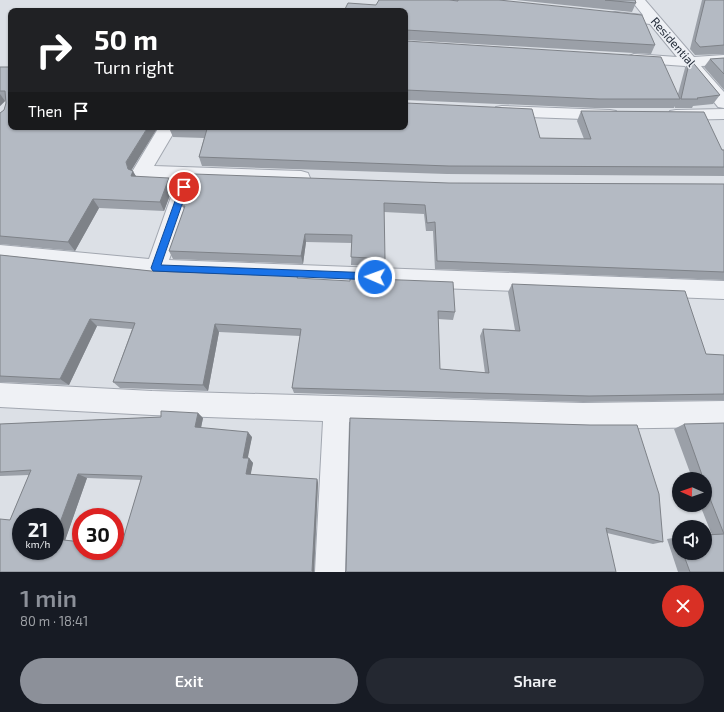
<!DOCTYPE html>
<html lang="en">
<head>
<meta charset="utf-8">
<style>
	body { margin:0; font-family:"Exo 2",sans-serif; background:#242831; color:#f1f3f6; height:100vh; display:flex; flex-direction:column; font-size:15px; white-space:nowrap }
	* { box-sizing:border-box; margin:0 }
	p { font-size:13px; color:#9ea1a6 }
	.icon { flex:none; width:22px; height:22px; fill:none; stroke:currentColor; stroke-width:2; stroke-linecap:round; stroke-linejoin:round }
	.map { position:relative; height:572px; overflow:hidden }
	.sheet { display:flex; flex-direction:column; background:#171b24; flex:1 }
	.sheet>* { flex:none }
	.top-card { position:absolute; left:8px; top:8px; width:400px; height:122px; border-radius:8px; box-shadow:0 1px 3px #0004; background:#202124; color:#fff; overflow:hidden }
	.needle { width:26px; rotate:272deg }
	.fabs { position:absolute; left:672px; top:472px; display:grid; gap:8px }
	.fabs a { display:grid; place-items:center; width:40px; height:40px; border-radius:50%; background:#171b24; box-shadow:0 1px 3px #0004; font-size:20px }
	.speed { position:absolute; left:12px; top:508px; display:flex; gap:8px; font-size:20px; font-weight:700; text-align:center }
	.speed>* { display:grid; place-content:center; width:52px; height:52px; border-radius:50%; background:#171b24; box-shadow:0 1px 3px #0004; line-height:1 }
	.speed small { font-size:10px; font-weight:400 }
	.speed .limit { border:6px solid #d22; background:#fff; color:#111 }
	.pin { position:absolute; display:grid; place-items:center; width:34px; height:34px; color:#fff; margin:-17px; border:2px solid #fff; border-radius:50%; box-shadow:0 1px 4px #0007 }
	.me { position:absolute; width:44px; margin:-22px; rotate:272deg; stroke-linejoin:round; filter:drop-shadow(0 0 3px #0008) }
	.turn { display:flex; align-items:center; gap:14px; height:84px; padding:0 20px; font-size:18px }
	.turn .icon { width:52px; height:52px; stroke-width:2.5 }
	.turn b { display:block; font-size:28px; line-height:34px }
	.then { display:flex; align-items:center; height:38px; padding:0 20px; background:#0003; gap:8px; font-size:15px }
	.round { display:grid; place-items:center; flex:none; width:42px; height:42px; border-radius:21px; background:#242831 }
	.summary { display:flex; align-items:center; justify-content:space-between; height:68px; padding:0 20px }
	h1 { font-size:24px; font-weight:600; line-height:30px; color:#8c9099 }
	.action { display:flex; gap:8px; margin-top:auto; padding:8px 20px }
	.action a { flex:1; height:46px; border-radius:24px; background:#8c9099; color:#fff; font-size:16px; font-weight:600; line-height:46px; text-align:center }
	.action a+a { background:#242831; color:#f1f3f6 }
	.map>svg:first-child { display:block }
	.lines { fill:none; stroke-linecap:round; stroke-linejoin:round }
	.street-casing { stroke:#a2a7b0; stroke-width:2 }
	.street { fill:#eff1f5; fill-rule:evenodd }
	.wall { fill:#9ba0a8; fill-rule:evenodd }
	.shaded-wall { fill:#7e8288 }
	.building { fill:#b4bac3; stroke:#7e8288; fill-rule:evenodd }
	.route { fill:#1a73e8; stroke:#114b97 }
	.labels { text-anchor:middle; stroke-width:3; stroke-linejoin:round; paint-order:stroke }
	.far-street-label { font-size:12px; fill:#272f3c; stroke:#eceff4 }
</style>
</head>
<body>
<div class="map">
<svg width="724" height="572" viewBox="0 0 724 572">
	<rect width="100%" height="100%" fill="#dce0e6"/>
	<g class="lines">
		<defs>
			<path id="street" d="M 631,0 L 645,0 L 694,57 L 724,55 L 724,65 L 701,66 L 724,92 L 724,108 L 718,107 L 685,66 L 629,62 L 626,59 L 629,56 L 634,54 L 677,57 L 650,24 L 610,19 L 608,16 L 610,13 L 615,12 L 643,15 Z
				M 502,106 L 610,110 L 616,111 L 618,115 L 616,119 L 610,120 L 502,116 L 496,115 L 494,111 L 496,107 Z
				M 724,109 L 724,119 L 676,120 L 670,119 L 668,115 L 670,111 L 676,110 Z
				M 159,127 L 177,127 L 154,166 L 301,171 L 308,173 L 310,178 L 308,183 L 301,185 L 196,181 L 169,260 L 724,281 L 724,299 L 156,277 L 0,261 L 0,245 L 149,259 L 177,180 L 141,179 L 134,177 L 132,172 Z
				M 0,383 L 152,391 L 583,403 L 724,401 L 724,427 L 583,429 L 349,422 L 345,572 L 315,572 L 323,421 L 152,415 L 0,407 Z"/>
		</defs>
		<use href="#street" class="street-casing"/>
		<use href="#street" class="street"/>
	</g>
	<path class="wall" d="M 454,0 L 499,0 L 655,45 L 651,54 L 405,40 L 376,5 L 454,1 Z
		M 516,0 L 635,0 L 636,3 L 632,12 Z
		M 702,0 L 724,0 L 724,54 L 695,55 L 690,49 Z
		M 406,41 L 678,94 L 685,68 L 690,59 L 720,95 L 713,104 L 693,106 L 692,108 L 675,108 L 675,106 L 674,108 L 595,108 L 405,100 Z
		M 724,58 L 724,90 L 704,67 L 710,59 Z
		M 0,67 L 131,170 L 136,176 L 173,187 L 164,211 L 99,208 L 75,251 L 0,244 L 0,113 L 4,110 L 6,103 L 6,100 L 0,106 Z
		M 406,103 L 540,138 L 584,139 L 577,121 L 581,111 L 724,150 L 724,176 L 447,174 L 202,166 L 199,157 L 204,138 L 173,137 L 169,128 Z
		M 449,183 L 724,184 L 724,280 L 435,269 L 433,231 L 426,231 L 424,214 L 384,212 L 384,267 L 351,265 L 352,243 L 306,242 L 303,264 L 173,259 L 169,251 L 184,209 L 182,206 Z
		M 0,255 L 151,271 L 298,278 L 455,312 L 453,320 L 438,319 L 440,369 L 485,373 L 480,336 L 483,329 L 515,330 L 508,292 L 512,284 L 706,354 L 724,355 L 724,400 L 583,402 L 294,393 L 292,388 L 300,336 L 219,332 L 208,391 L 120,388 L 113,382 L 132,329 L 97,326 L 69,385 L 0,382 Z
		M 198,413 L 203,418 L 201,428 L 252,437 L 247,458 L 249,458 L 253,463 L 250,475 L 317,479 L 318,483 L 314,572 L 0,572 L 10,520 L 29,475 L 0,476 L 0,424 L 161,417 ZM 87,478 L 141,480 L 121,546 L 65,540 Z
		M 350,418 L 663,542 L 653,544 L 607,533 L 346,571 Z
		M 724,423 L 724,572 L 678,572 L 667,539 L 679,537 L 679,553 L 705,553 L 712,535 L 700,505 L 705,505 L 705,479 L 690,479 L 692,478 L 674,429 L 684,424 Z"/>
	<path class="shaded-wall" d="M 0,94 L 5,101 L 0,106 Z
		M 148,127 L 158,127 L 131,171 L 133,171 L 138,180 L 136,185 L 128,169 L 126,162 Z
		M 169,178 L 173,187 L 164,211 L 160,202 Z
		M 93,199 L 99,208 L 75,251 L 68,242 Z
		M 305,234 L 306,242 L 303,264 L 301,256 Z
		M 90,319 L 97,326 L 69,385 L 60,379 Z
		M 215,324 L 219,332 L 208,391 L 203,385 Z
		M 198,413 L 203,418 L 200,432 L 195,427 Z
		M 248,432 L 252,437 L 247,462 L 243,458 Z
		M 249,458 L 253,463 L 250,478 L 246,474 Z
		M 78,474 L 87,478 L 65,541 L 55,539 L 55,536 Z
		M 317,479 L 318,483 L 314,572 L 313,572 L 312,571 Z"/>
	<path class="building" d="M 379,0 L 449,0 L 458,1 L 458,0 L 499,0 L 642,15 L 655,45 L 406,30 L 405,31 L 405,11 L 344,11 L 348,3 L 376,5 Z
		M 605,0 L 635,0 L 636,3 Z
		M 705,0 L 724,0 L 724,45 L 700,47 L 695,41 Z
		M 405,41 L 406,41 L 661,57 L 680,99 L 599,99 L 406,90 L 405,91 Z
		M 724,58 L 724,74 L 710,59 Z
		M 690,59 L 720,95 L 697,98 L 698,99 L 681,99 Z
		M 0,67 L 11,67 L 11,127 L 148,127 L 126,162 L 128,169 L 133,171 L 131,176 L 169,178 L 160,202 L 93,199 L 68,242 L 0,236 L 0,113 L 4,110 L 6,103 L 5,91 L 0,91 Z
		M 405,103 L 406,103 L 532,109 L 540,138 L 591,139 L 581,111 L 704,112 L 722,150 L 724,150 L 724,167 L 449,166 L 199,157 L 207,129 L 169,128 L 170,127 L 405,127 Z
		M 194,174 L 449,183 L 724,184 L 724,272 L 437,261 L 435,222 L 427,223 L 425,205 L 384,203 L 385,259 L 351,257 L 352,235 L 305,234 L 301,256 L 169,251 L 185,206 L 182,206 Z
		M 0,255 L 151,271 L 298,276 L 297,278 L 350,281 L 350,278 L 453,282 L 455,312 L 438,311 L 440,369 L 489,373 L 483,329 L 520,331 L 512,284 L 685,291 L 706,354 L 724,355 L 724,394 L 589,396 L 292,388 L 301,329 L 215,324 L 203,385 L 113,382 L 135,323 L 90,319 L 60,379 L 0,376 Z
		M 161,411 L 198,413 L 195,427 L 248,432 L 243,458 L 249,458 L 246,474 L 317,479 L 312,571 L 313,572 L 0,572 L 0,519 L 10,520 L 31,470 L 0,472 L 0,424 L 161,417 ZM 78,474 L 142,476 L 121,546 L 115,545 L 115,551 L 81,551 L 81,542 L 55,539 L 55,551 L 21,551 L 21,517 L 55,517 L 55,536 Z
		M 350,418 L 590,425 L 637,425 L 659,494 L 663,542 L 606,528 L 616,572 L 345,572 L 346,571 Z
		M 724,423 L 724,534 L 705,486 L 705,479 L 702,479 L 701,475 L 702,475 L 684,424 Z
		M 724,534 L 724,572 L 690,572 L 683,553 L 705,553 L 705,535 Z
		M 677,537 L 679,537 L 679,543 Z"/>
	<path class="route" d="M 184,184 L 188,187 L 161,265 L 375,273 L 379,277 L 375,280 L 153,271 L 151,268 L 180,187 Z"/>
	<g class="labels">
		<g class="far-street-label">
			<text transform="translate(673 42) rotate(49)" y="4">Residential</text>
		</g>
	</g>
</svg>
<div class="fabs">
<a><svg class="needle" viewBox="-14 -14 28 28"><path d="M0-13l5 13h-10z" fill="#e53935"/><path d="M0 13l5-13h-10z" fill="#9ea1a6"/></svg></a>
<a><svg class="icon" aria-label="sound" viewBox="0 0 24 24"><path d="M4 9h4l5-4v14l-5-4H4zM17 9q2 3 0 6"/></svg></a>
</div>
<div class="speed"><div>21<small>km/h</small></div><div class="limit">30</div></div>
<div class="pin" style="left:184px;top:187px;background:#d93025"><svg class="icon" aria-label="arrive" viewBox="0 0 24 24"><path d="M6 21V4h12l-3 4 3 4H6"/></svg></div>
<svg class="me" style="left:375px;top:277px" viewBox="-20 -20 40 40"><circle r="17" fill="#1a73e8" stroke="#fff" stroke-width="3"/><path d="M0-11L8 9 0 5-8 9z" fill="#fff"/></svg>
<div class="top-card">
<div class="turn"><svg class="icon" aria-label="right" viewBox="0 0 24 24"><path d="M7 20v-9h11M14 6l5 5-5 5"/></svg><div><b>50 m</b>Turn right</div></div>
<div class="then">Then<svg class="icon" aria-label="arrive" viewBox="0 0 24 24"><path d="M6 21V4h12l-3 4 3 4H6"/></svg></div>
</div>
</div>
<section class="sheet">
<div class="summary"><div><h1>1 min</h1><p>80 m · 18:41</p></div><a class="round" style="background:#d93025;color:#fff"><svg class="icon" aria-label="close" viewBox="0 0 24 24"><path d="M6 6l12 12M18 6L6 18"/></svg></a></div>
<div class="action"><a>Exit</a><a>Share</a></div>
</section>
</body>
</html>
